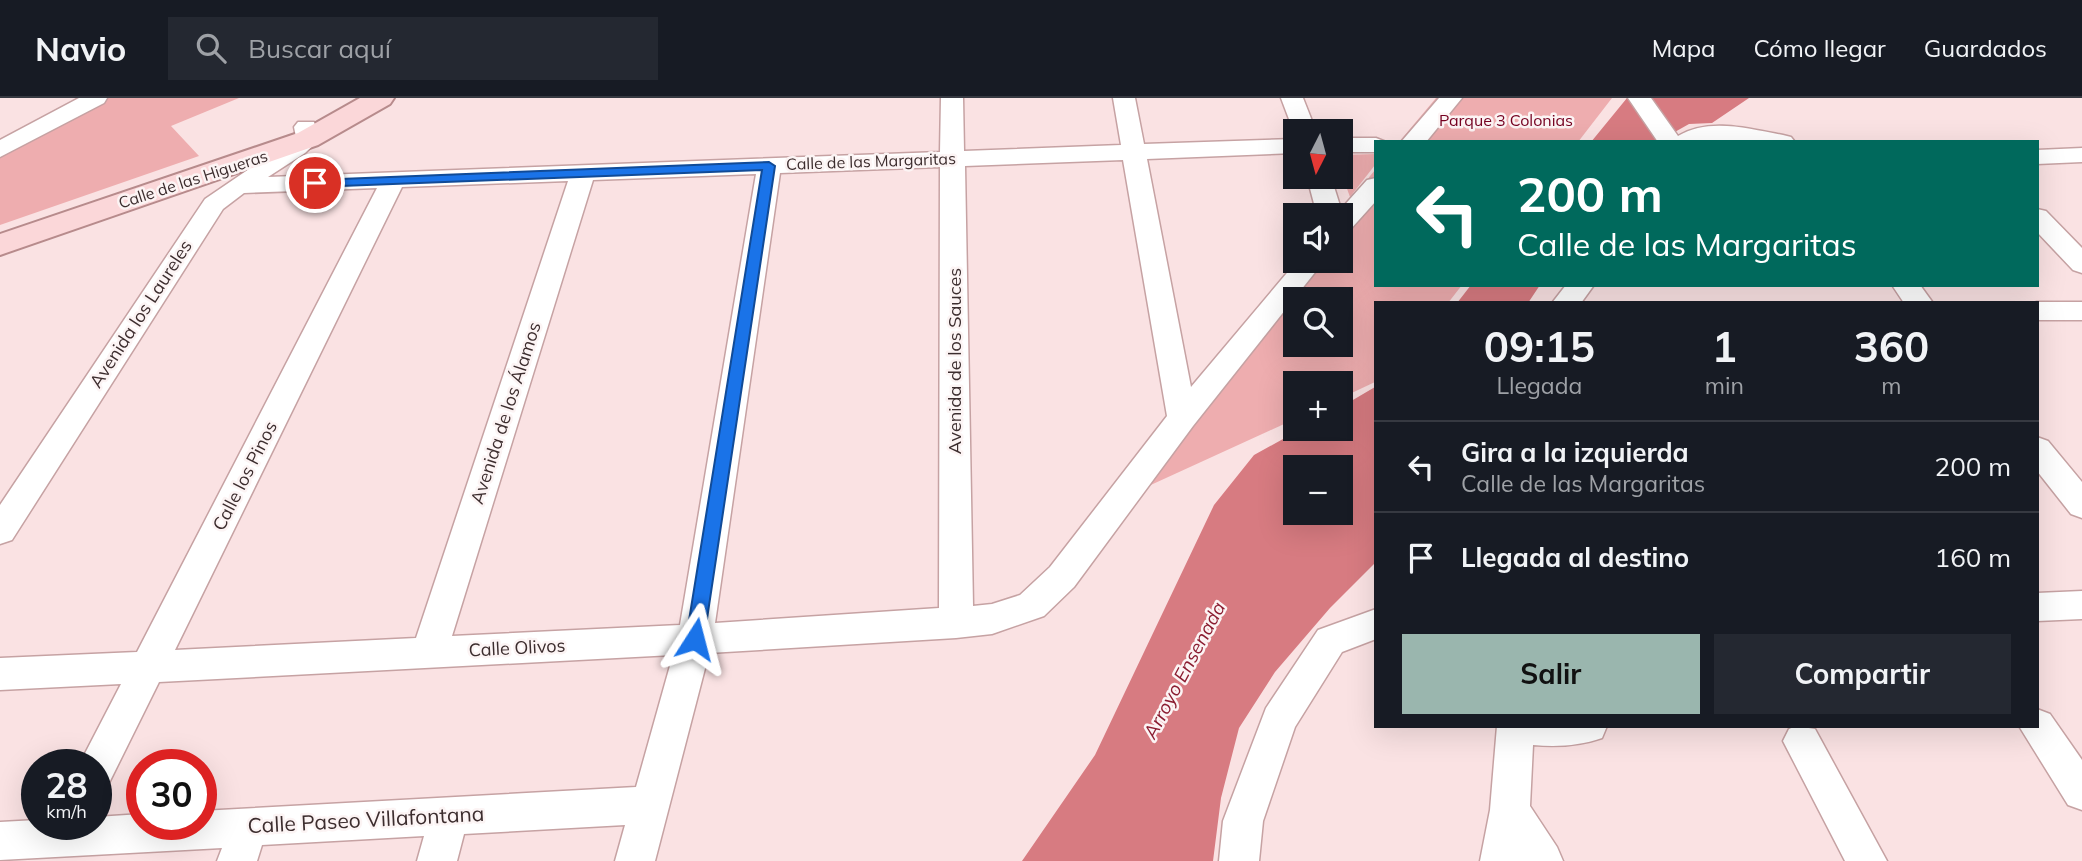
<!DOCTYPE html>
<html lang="es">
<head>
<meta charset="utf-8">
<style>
	body { margin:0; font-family:Mulish,sans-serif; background:#242831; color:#f1f3f6; height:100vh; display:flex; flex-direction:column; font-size:26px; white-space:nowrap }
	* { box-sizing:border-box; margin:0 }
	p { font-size:23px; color:#9ea1a6 }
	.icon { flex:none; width:38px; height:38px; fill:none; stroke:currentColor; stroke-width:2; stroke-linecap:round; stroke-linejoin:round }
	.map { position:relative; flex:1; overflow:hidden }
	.side { position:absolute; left:1374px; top:203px; width:665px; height:427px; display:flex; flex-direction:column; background:#171b24; border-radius:0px; box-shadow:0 7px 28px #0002 }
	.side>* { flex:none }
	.guide { position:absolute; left:1374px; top:42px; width:665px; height:147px; border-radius:0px; box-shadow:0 7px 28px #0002; background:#00695c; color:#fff; overflow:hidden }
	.needle { width:46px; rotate:186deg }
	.controls { position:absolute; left:1283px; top:21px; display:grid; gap:14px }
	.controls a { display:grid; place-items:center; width:70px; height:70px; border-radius:0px; background:#171b24; box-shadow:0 7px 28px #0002; font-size:35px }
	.speed { position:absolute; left:21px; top:651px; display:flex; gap:14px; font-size:35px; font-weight:700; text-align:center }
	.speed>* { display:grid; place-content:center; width:91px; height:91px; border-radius:50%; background:#171b24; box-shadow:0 7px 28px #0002; line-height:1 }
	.speed small { font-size:18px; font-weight:400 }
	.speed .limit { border:10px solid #d22; background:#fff; color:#111 }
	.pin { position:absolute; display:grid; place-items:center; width:60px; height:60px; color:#fff; margin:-30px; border:4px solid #fff; border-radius:50%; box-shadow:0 2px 7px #0007 }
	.me { position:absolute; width:77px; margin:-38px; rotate:9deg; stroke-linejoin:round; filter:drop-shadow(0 0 5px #0008) }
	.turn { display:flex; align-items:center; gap:24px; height:147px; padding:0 28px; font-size:32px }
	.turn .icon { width:91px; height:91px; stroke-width:2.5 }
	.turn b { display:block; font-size:49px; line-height:60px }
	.eta { display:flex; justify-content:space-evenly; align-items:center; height:119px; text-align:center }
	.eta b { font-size:42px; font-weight:700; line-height:49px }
	.action { display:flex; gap:14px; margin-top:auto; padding:14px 28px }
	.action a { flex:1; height:80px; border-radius:0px; background:#9ab6ae; color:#111; font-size:28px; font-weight:700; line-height:80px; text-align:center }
	.action a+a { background:#242831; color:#f1f3f6 }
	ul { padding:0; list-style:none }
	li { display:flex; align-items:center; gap:21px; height:91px; padding:0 28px; border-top:2px solid #363941 }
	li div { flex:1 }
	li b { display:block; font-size:26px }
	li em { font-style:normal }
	header { display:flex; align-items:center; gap:42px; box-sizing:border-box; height:98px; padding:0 35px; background:#171b24; border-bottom:2px solid #363941 }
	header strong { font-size:33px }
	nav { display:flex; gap:38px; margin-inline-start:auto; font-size:24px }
	.search { width:490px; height:63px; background:#242831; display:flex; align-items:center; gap:18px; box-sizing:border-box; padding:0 24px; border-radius:0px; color:#9ea1a6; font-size:26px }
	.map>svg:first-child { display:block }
	.green { fill:#eeadaf; fill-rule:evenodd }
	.water { fill:#d77b81; fill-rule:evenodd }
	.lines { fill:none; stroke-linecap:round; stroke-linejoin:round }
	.minor-casing { stroke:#c6a2a3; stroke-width:3 }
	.major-casing { stroke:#b78b8c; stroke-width:4 }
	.minor { fill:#fff; fill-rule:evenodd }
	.major { fill:#fbd7d9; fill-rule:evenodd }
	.route { fill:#1a73e8; stroke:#114b97; stroke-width:2 }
	.labels { text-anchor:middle; stroke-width:5; stroke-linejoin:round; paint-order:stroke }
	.far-park-label { font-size:16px; fill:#750020; stroke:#fcf4f4 }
	.far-street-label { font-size:16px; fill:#3c2d2e; stroke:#fcf4f4 }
	.street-label { font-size:18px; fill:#3c2d2e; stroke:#fcf4f4 }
	.water-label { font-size:19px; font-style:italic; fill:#8b1d31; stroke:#fcf4f4 }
	.near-street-label { font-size:21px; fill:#3c2d2e; stroke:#fcf4f4 }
</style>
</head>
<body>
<header>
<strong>Navio</strong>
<div class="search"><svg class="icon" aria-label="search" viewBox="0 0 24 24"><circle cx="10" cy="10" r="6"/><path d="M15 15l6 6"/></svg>Buscar aquí</div>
<nav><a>Mapa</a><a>Cómo llegar</a><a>Guardados</a></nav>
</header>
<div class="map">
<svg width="2082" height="763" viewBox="0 0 2082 763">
	<rect width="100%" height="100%" fill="#fae2e3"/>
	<path class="green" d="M 96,0 L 239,0 L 171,28 L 199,58 L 0,127 L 0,52 Z
		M 1436,0 L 1612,0 L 1578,44 L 1399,44 Z
		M 1375,56 L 1375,67 L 1350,99 L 1341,74 L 1341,57 Z
		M 1375,72 L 1376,187 L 1462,187 L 1448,205 L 1376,205 L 1375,284 L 1341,300 L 1340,285 L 1295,285 L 1295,321 L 1107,407 L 1173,314 L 1300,163 L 1340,163 L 1340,117 L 1338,117 ZM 1295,201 L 1340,201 L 1340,247 L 1295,247 Z"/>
	<path class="water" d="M 1627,0 L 1749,0 L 1712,25 L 1689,26 L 1657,44 L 1591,44 Z
		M 1471,187 L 1540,187 L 1528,205 L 1457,205 Z
		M 1375,289 L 1375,465 L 1330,510 L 1275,574 L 1239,630 L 1221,700 L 1213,763 L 1022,763 L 1095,657 L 1214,407 L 1254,357 L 1301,331 L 1340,331 L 1341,309 ZM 1295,369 L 1340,369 L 1340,415 L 1295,415 Z"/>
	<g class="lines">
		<defs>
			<path id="minor" d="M 79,0 L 107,0 L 104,5 L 0,59 L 0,42 Z
				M 941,0 L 963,0 L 964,53 L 1121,47 L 1113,0 L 1135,0 L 1144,46 L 1295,41 L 1295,55 L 1147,61 L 1191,289 L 1297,163 L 1324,163 L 1193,328 L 1074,489 L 1044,518 L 992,536 L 956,540 L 709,555 L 655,763 L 615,763 L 625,727 L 464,736 L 457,763 L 417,763 L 424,738 L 262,747 L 257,763 L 217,763 L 222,750 L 0,762 L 0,724 L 37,722 L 37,726 L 96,726 L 96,719 L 142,716 L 142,726 L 201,726 L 201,713 L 636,689 L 673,557 L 159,584 L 109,685 L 96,690 L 96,667 L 79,667 L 121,586 L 0,592 L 0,560 L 137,554 L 377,90 L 244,95 L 223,111 L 12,442 L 0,446 L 0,407 L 205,101 L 296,39 L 294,29 L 298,24 L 314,24 L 320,41 L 305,55 L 268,79 L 940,54 ZM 1123,62 L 1167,318 L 1050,469 L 1020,497 L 992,506 L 973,508 L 965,68 ZM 940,69 L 939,510 L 715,525 L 780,75 ZM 756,76 L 680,527 L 452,538 L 593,82 ZM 568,83 L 416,540 L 175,552 L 402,89 Z
				M 1281,0 L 1303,0 L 1316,33 L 1295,33 L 1295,37 Z
				M 1439,0 L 1462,0 L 1426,44 L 1401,44 Z
				M 1628,0 L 1651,0 L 1678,38 C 1709,19 1750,31 1783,37 L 1791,39 L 1795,44 L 1658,44 Z
				M 1340,40 L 1376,40 L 1386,44 L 1376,44 L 1376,54 L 1340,54 Z
				M 2082,50 L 2082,64 L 2037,66 L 2037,52 Z
				M 1307,79 L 1331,79 L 1341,111 L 1367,82 L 1376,80 L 1376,103 L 1349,133 L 1340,135 L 1340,117 L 1317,117 Z
				M 2037,111 L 2046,113 L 2082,150 L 2082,175 L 2073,172 L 2037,134 Z
				M 1566,187 L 1594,187 L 1581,205 L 1552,205 Z
				M 1892,187 L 1920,187 L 1933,205 L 1904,205 Z
				M 2037,204 L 2082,204 L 2082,222 L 2037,222 L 2037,205 L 2033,205 Z
				M 2037,339 L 2048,343 L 2082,384 L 2082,420 L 2071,416 L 2037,373 Z
				M 2082,493 L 2082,521 L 2037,523 L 2037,495 Z
				M 1376,511 L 1376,541 L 1342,554 L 1295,629 L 1263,723 L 1259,763 L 1219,763 L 1223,723 L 1266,610 L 1318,532 Z
				M 2037,611 L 2050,616 L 2082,662 L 2082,712 L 2068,707 L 2019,628 L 2037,628 Z
				M 1497,628 L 1607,628 L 1602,640 C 1579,648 1557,649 1533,647 L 1530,708 L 1557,749 L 1563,763 L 1480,763 L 1490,712 Z
				M 1796,628 L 1815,631 L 1887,763 L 1845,763 L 1783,643 L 1789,631 Z"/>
			<path id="major" d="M 360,0 L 394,0 L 390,6 L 318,47 L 0,157 L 0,136 L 298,35 Z"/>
		</defs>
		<use href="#minor" class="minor-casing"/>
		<use href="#major" class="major-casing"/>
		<use href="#minor" class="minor"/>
		<use href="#major" class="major"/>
	</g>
	<path class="route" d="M 769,64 L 775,68 L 704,541 L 701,546 L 695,549 L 688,546 L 686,541 L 762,72 L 315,89 L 309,85 L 315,82 Z"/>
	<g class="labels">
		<g class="far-park-label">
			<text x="1506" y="28">Parque 3 Colonias</text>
		</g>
		<g class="far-street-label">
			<text transform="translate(871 63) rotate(-2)" y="6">Calle de las Margaritas</text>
			<text transform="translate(193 81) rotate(-18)" y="6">Calle de las Higueras</text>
		</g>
		<g class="street-label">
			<text transform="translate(141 216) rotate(-57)" y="6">Avenida los Laureles</text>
			<text transform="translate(955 263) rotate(-90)" y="6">Avenida de los Sauces</text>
			<text transform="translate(506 315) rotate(-72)" y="6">Avenida de los Álamos</text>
			<text transform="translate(245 378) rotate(-63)" y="6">Calle los Pinos</text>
			<text transform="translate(517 550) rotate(-3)" y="6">Calle Olivos</text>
		</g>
		<g class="water-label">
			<text transform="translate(1184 572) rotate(-62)" y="7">Arroyo Ensenada</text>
		</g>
		<g class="near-street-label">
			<text transform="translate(366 722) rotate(-3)" y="7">Calle Paseo Villafontana</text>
		</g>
	</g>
</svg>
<div class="controls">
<a><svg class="needle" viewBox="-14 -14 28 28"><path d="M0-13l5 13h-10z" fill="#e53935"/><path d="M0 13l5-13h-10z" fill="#9ea1a6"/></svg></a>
<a><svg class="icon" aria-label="sound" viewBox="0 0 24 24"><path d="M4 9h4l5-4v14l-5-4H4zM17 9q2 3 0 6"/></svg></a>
<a><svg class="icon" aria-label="search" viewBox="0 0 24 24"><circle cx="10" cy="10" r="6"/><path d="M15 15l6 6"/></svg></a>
<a>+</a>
<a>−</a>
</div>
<div class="speed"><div>28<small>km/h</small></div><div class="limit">30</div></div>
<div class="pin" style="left:315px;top:85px;background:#d93025"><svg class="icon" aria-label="arrive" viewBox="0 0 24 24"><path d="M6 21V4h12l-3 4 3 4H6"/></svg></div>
<svg class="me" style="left:695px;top:541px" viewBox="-20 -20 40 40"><path d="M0-17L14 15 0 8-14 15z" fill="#1a73e8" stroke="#fff" stroke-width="4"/></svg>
<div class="guide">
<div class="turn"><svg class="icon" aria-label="left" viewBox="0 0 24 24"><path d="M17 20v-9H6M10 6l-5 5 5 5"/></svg><div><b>200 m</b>Calle de las Margaritas</div></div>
</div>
<section class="side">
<div class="eta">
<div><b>09:15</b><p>Llegada</p></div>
<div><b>1</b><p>min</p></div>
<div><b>360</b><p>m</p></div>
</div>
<ul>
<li><svg class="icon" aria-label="left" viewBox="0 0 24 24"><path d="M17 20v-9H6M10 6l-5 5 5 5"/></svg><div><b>Gira a la izquierda</b><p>Calle de las Margaritas</p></div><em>200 m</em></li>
<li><svg class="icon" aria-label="arrive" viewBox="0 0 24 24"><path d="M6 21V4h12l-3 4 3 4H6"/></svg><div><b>Llegada al destino</b></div><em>160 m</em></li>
</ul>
<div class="action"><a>Salir</a><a>Compartir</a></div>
</section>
</div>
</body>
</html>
